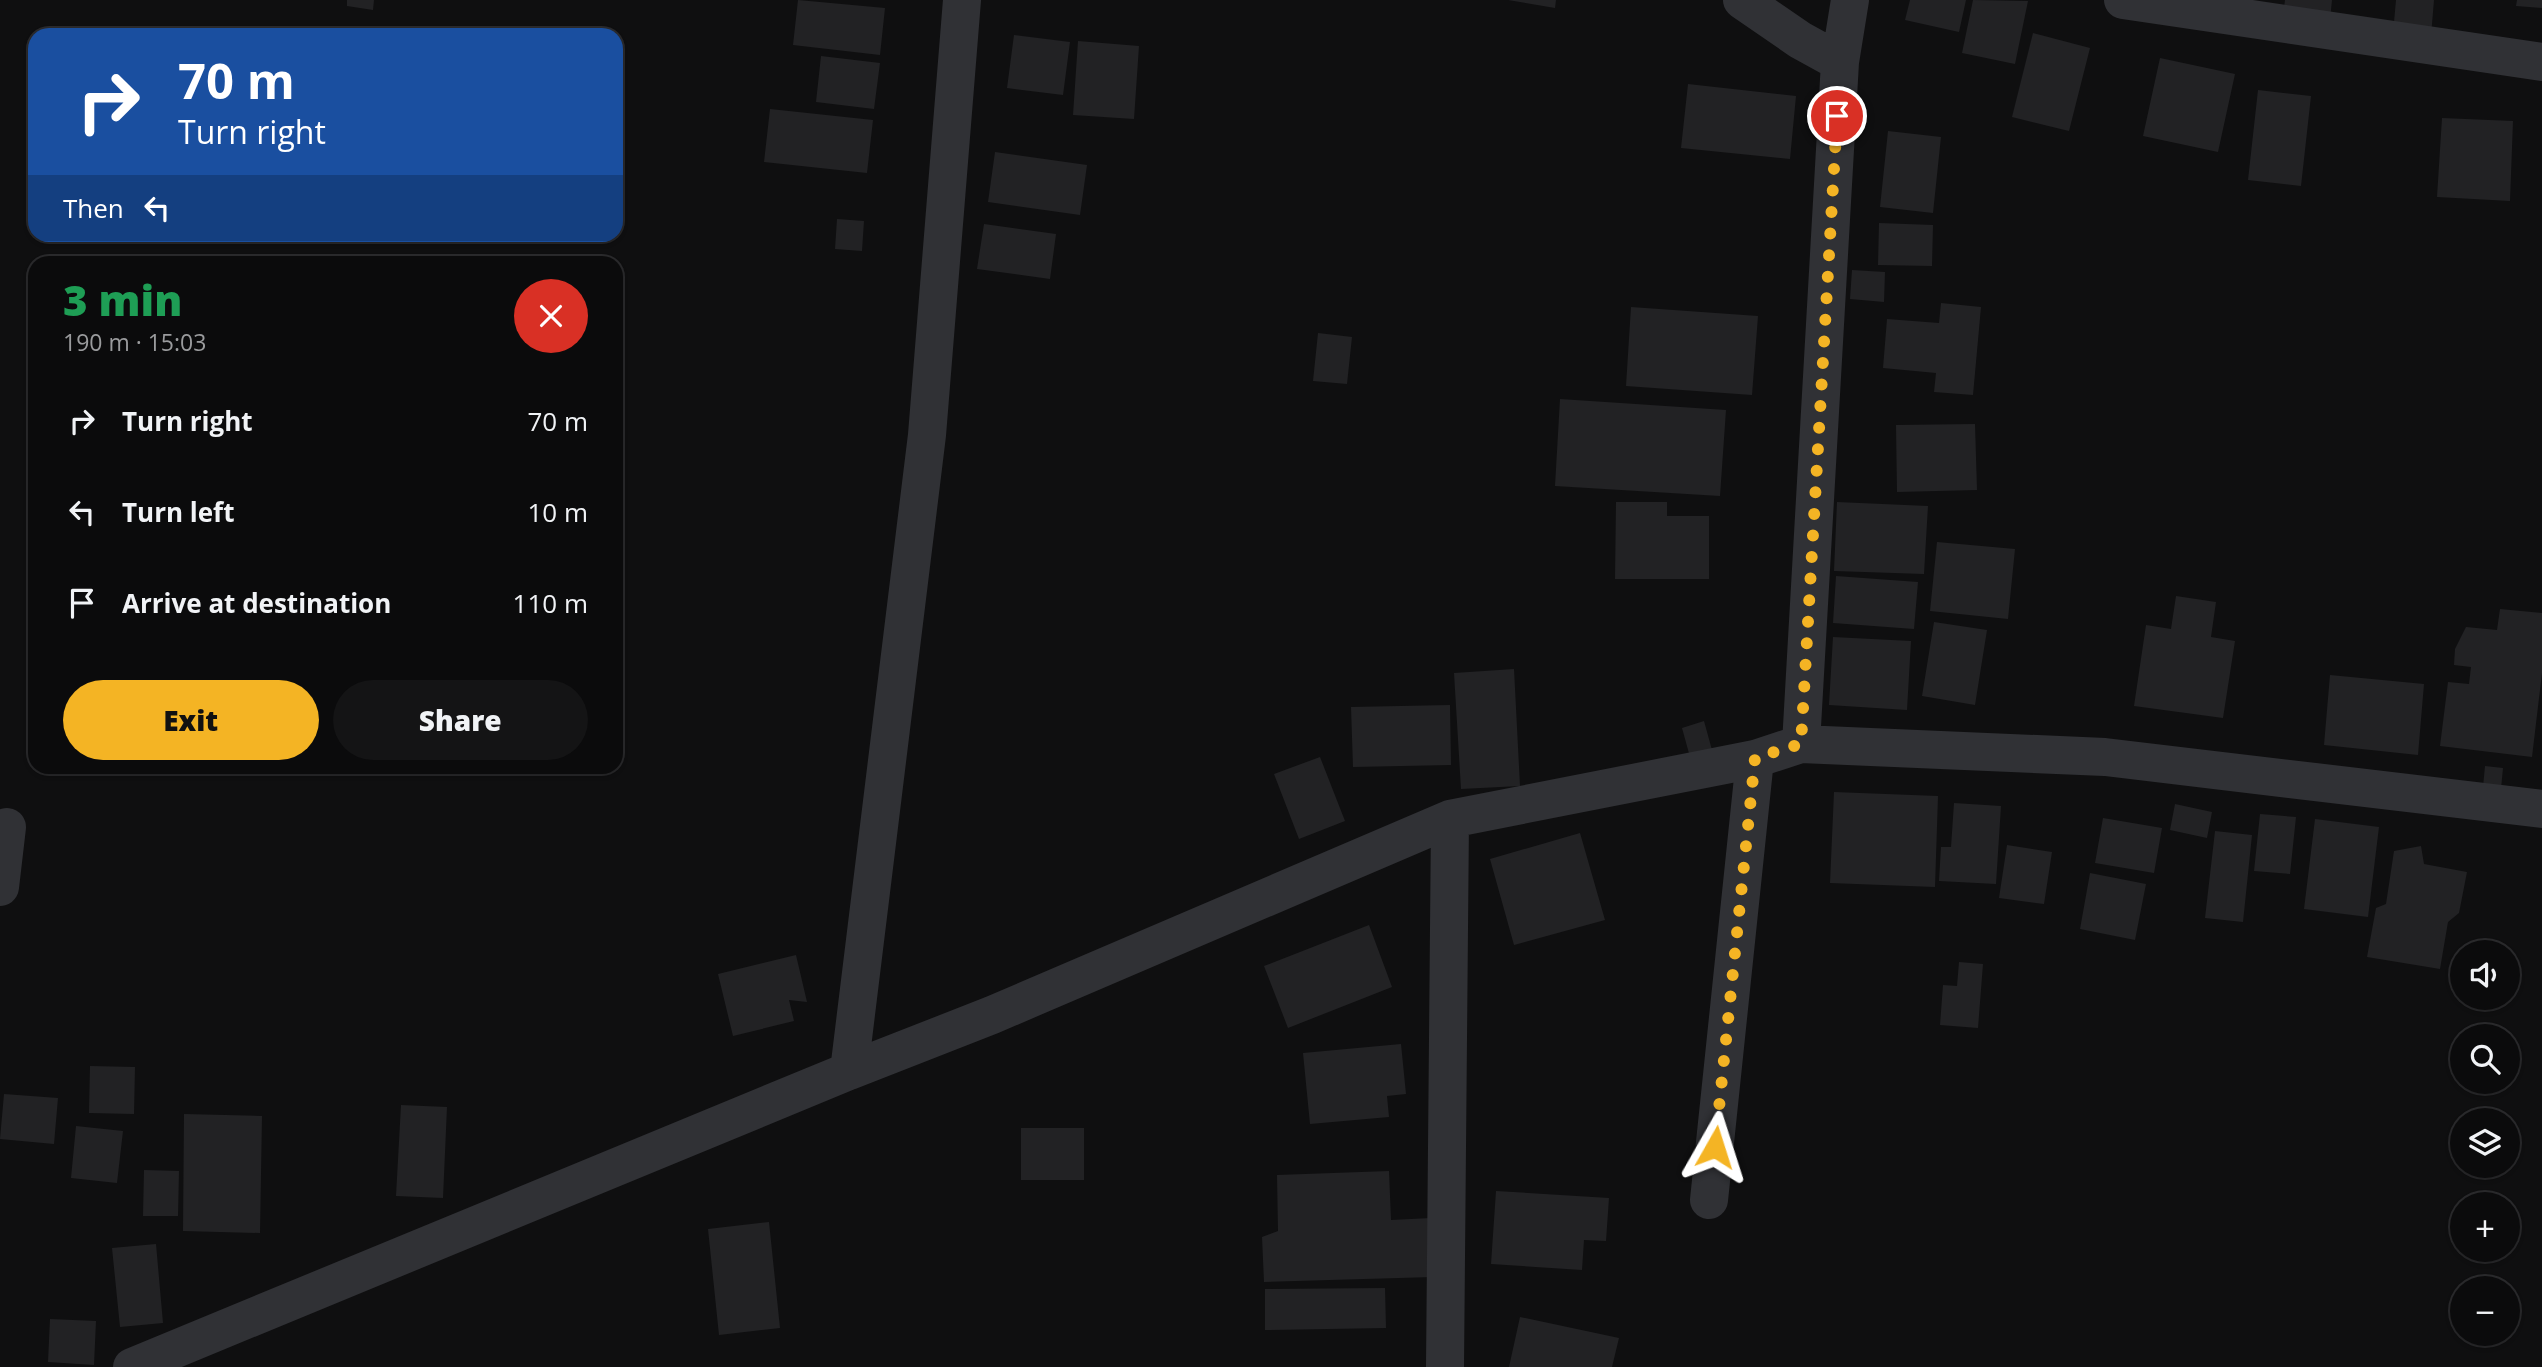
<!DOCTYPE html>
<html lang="en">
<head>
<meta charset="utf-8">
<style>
	body { margin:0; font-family:"Open Sans",sans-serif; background:#141415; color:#f1f3f6; height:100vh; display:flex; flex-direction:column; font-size:26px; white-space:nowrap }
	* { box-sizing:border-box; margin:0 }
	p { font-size:23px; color:#9a9b9d }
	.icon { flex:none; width:38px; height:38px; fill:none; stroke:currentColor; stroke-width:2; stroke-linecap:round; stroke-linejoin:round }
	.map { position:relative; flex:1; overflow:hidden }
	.side { position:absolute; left:28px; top:256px; width:595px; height:518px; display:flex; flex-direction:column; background:#0b0b0c; border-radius:21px; box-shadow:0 2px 5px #0004,0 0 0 2px #2b2b2d }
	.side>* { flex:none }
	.hud { position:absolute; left:28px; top:28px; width:595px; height:214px; border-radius:21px; box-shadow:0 2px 5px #0004,0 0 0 2px #2b2b2d; background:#1a4fa0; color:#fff; overflow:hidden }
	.fabs { position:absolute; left:2450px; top:940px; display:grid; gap:14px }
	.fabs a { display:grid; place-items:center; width:70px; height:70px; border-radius:50%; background:#0b0b0c; box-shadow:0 2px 5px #0004,0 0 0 2px #2b2b2d; font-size:35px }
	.pin { position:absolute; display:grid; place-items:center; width:60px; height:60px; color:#fff; margin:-30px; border:4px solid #fff; border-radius:50%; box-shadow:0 2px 7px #0007 }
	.me { position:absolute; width:77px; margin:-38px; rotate:6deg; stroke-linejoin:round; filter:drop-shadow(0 0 5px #0008) }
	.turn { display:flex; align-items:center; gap:24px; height:147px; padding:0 35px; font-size:32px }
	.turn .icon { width:91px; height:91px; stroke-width:2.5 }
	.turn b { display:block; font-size:49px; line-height:60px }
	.then { display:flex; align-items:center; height:66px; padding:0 35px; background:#0003; gap:14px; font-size:26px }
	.round { display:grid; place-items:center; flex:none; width:74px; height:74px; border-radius:37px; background:#141415 }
	.headline { display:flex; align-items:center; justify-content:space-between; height:119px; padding:0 35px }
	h1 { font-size:42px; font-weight:800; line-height:52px; color:#1e9e55 }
	.button { display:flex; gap:14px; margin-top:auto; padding:14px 35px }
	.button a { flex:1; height:80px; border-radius:42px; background:#f4b424; color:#111; font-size:28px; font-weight:800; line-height:80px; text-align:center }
	.button a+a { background:#141415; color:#f1f3f6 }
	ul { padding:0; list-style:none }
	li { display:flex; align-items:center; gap:21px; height:91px; padding:0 35px }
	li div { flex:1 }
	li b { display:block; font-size:26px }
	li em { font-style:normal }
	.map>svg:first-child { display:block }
	.building { fill:#222224 }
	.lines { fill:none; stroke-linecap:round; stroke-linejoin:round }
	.minor { stroke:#303135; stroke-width:38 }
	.route { stroke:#f4b424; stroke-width:12; stroke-dasharray:0 21.6 }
</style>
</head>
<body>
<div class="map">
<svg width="2542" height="1367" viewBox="0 0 2542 1367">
	<rect width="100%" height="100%" fill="#0f0f10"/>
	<path class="building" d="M 347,0 L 374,0 L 373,10 L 347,6 Z
		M 798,0 L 885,8 L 880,55 L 793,45 Z
		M 1508,0 L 1556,0 L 1555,8 Z
		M 1910,0 L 1966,0 L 1959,32 L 1905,20 Z
		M 1973,0 L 2028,1 L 2015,64 L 1962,53 Z
		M 2285,0 L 2332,0 L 2330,20 L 2283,16 Z
		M 2396,0 L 2434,0 L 2431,36 L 2393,33 Z
		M 2517,0 L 2542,0 L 2542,8 L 2516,6 Z
		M 2033,33 L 2090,48 L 2069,131 L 2012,117 Z
		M 1014,35 L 1070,42 L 1063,95 L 1007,88 Z
		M 1078,41 L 1139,46 L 1134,119 L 1073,115 Z
		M 821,56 L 880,63 L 874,109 L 816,102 Z
		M 2160,58 L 2235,74 L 2218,152 L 2143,136 Z
		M 1688,84 L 1796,96 L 1790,159 L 1681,148 Z
		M 2258,90 L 2311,96 L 2301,186 L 2248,180 Z
		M 770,109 L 873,120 L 867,173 L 764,162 Z
		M 2442,118 L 2513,121 L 2510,201 L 2437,197 Z
		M 1888,131 L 1941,137 L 1933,213 L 1880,207 Z
		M 995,152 L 1087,165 L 1080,215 L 988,202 Z
		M 837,219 L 864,221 L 862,251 L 835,249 Z
		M 1879,223 L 1933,225 L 1932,266 L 1878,265 Z
		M 984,224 L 1056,234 L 1050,279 L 977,269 Z
		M 1852,270 L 1885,272 L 1884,302 L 1850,299 Z
		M 1941,303 L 1981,307 L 1973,395 L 1934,392 L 1936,373 L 1883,368 L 1887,319 L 1939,323 Z
		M 1631,307 L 1758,316 L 1752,395 L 1626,386 Z
		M 1318,333 L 1352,337 L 1347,384 L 1313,381 Z
		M 1560,399 L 1726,410 L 1720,496 L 1555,486 Z
		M 1975,424 L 1977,490 L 1897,492 L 1896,425 Z
		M 1616,502 L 1667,502 L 1667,516 L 1709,516 L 1709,579 L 1615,579 Z
		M 1837,502 L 1928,506 L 1924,574 L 1834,571 Z
		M 1937,542 L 2015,549 L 2008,619 L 1930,611 Z
		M 1836,576 L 1918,582 L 1914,629 L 1833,623 Z
		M 2176,596 L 2216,602 L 2211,637 L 2235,641 L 2223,718 L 2134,706 L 2146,625 L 2171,629 Z
		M 2500,609 L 2542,613 L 2542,673 L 2532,757 L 2440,746 L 2448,682 L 2469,684 L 2471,667 L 2454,665 L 2455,649 L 2466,627 L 2497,630 Z
		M 1934,622 L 1987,630 L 1975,705 L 1922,696 Z
		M 1833,637 L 1911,641 L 1907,710 L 1829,705 Z
		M 1514,669 L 1520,786 L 1461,789 L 1454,673 Z
		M 2330,675 L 2424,684 L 2418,755 L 2324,745 Z
		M 1450,705 L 1451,765 L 1353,767 L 1351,707 Z
		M 1704,721 L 1712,750 L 1690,757 L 1682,728 Z
		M 1320,757 L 1345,821 L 1299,839 L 1274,774 Z
		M 2485,766 L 2503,768 L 2501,789 L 2483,787 Z
		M 1834,792 L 1938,796 L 1935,887 L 1830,883 Z
		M 1954,803 L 2001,806 L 1996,884 L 1939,881 L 1941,847 L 1951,847 Z
		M 2175,804 L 2212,812 L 2207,838 L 2170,830 Z
		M 2260,814 L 2296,817 L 2290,874 L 2254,871 Z
		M 2103,818 L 2162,828 L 2154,873 L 2095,863 Z
		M 2315,819 L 2379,827 L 2368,917 L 2304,909 Z
		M 2215,831 L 2252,835 L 2243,922 L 2205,918 Z
		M 1580,833 L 1605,920 L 1514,945 L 1490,859 Z
		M 2007,845 L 2052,852 L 2044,904 L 1999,898 Z
		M 2421,846 L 2424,864 L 2467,872 L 2459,913 L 2448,922 L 2440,969 L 2367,957 L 2376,908 L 2386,904 L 2394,851 Z
		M 2090,873 L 2146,884 L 2135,940 L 2080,929 Z
		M 1369,925 L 1392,987 L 1288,1028 L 1264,966 Z
		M 796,955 L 807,1002 L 789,1000 L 794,1021 L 733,1036 L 718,974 Z
		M 1959,962 L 1983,964 L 1978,1028 L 1940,1025 L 1943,985 L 1957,986 Z
		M 1401,1044 L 1406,1094 L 1387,1096 L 1389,1117 L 1310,1124 L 1303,1053 Z
		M 90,1066 L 135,1067 L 134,1114 L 89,1113 Z
		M 4,1094 L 58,1098 L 54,1144 L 0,1139 Z
		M 401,1105 L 447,1107 L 443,1198 L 396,1196 Z
		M 184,1114 L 262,1116 L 260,1233 L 183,1231 Z
		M 76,1126 L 123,1131 L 117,1183 L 71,1178 Z
		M 1021,1128 L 1084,1128 L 1084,1180 L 1021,1180 Z
		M 144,1170 L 179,1171 L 178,1216 L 143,1216 Z
		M 1389,1171 L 1391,1220 L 1431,1218 L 1433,1277 L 1264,1282 L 1262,1237 L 1278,1231 L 1277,1175 Z
		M 1496,1191 L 1609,1198 L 1606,1241 L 1584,1240 L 1582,1270 L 1491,1264 Z
		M 769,1222 L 780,1328 L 719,1335 L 708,1229 Z
		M 156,1244 L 163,1323 L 120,1327 L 112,1248 Z
		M 1385,1288 L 1386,1328 L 1265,1330 L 1265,1289 Z
		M 1520,1317 L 1619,1338 L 1612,1367 L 1509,1367 Z
		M 50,1319 L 96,1321 L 94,1365 L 48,1362 Z"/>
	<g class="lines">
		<path class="minor" d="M 962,0 L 927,435 L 849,1071 L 992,1015 L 1450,819 L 1755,759 L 1801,744
			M 1742,0 L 1800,40 L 1840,62
			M 1850,0 L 1840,62 L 1801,744 L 2105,757 L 2542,809
			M 2123,0 L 2542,62
			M 0,887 L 7,827
			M 1709,1200 L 1755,759
			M 132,1367 L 849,1071
			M 1445,1367 L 1450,819"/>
	</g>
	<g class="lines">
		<path class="route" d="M 1715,1147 L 1755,758 L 1801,744 L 1837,116"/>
	</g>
</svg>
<div class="fabs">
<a><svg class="icon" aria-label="sound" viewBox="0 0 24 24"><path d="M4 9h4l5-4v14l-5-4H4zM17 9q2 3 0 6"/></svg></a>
<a><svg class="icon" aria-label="search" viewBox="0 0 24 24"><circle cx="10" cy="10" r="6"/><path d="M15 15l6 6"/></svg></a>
<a><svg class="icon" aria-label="layers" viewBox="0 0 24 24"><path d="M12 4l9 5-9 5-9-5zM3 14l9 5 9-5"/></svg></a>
<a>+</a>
<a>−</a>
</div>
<div class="pin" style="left:1837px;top:116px;background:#d93025"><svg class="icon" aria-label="arrive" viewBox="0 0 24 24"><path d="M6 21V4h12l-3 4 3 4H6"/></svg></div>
<svg class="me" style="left:1715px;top:1147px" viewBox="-20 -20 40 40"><path d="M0-17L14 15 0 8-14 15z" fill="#f4b424" stroke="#fff" stroke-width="4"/></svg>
<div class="hud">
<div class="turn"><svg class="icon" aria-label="right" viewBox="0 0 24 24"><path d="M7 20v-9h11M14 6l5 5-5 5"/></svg><div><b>70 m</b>Turn right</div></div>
<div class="then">Then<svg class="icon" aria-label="left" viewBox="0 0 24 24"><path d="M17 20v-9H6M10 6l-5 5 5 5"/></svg></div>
</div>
<section class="side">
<div class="headline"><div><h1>3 min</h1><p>190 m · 15:03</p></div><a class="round" style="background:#d93025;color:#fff"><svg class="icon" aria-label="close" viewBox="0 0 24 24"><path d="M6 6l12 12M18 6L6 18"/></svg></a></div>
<ul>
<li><svg class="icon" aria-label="right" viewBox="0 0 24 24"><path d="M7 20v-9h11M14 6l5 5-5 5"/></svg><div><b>Turn right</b></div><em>70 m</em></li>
<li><svg class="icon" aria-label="left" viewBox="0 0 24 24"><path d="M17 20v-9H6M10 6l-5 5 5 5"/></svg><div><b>Turn left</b></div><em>10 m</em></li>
<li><svg class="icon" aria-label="arrive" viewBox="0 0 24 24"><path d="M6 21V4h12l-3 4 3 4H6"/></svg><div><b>Arrive at destination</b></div><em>110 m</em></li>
</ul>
<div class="button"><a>Exit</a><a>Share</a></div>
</section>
</div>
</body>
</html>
